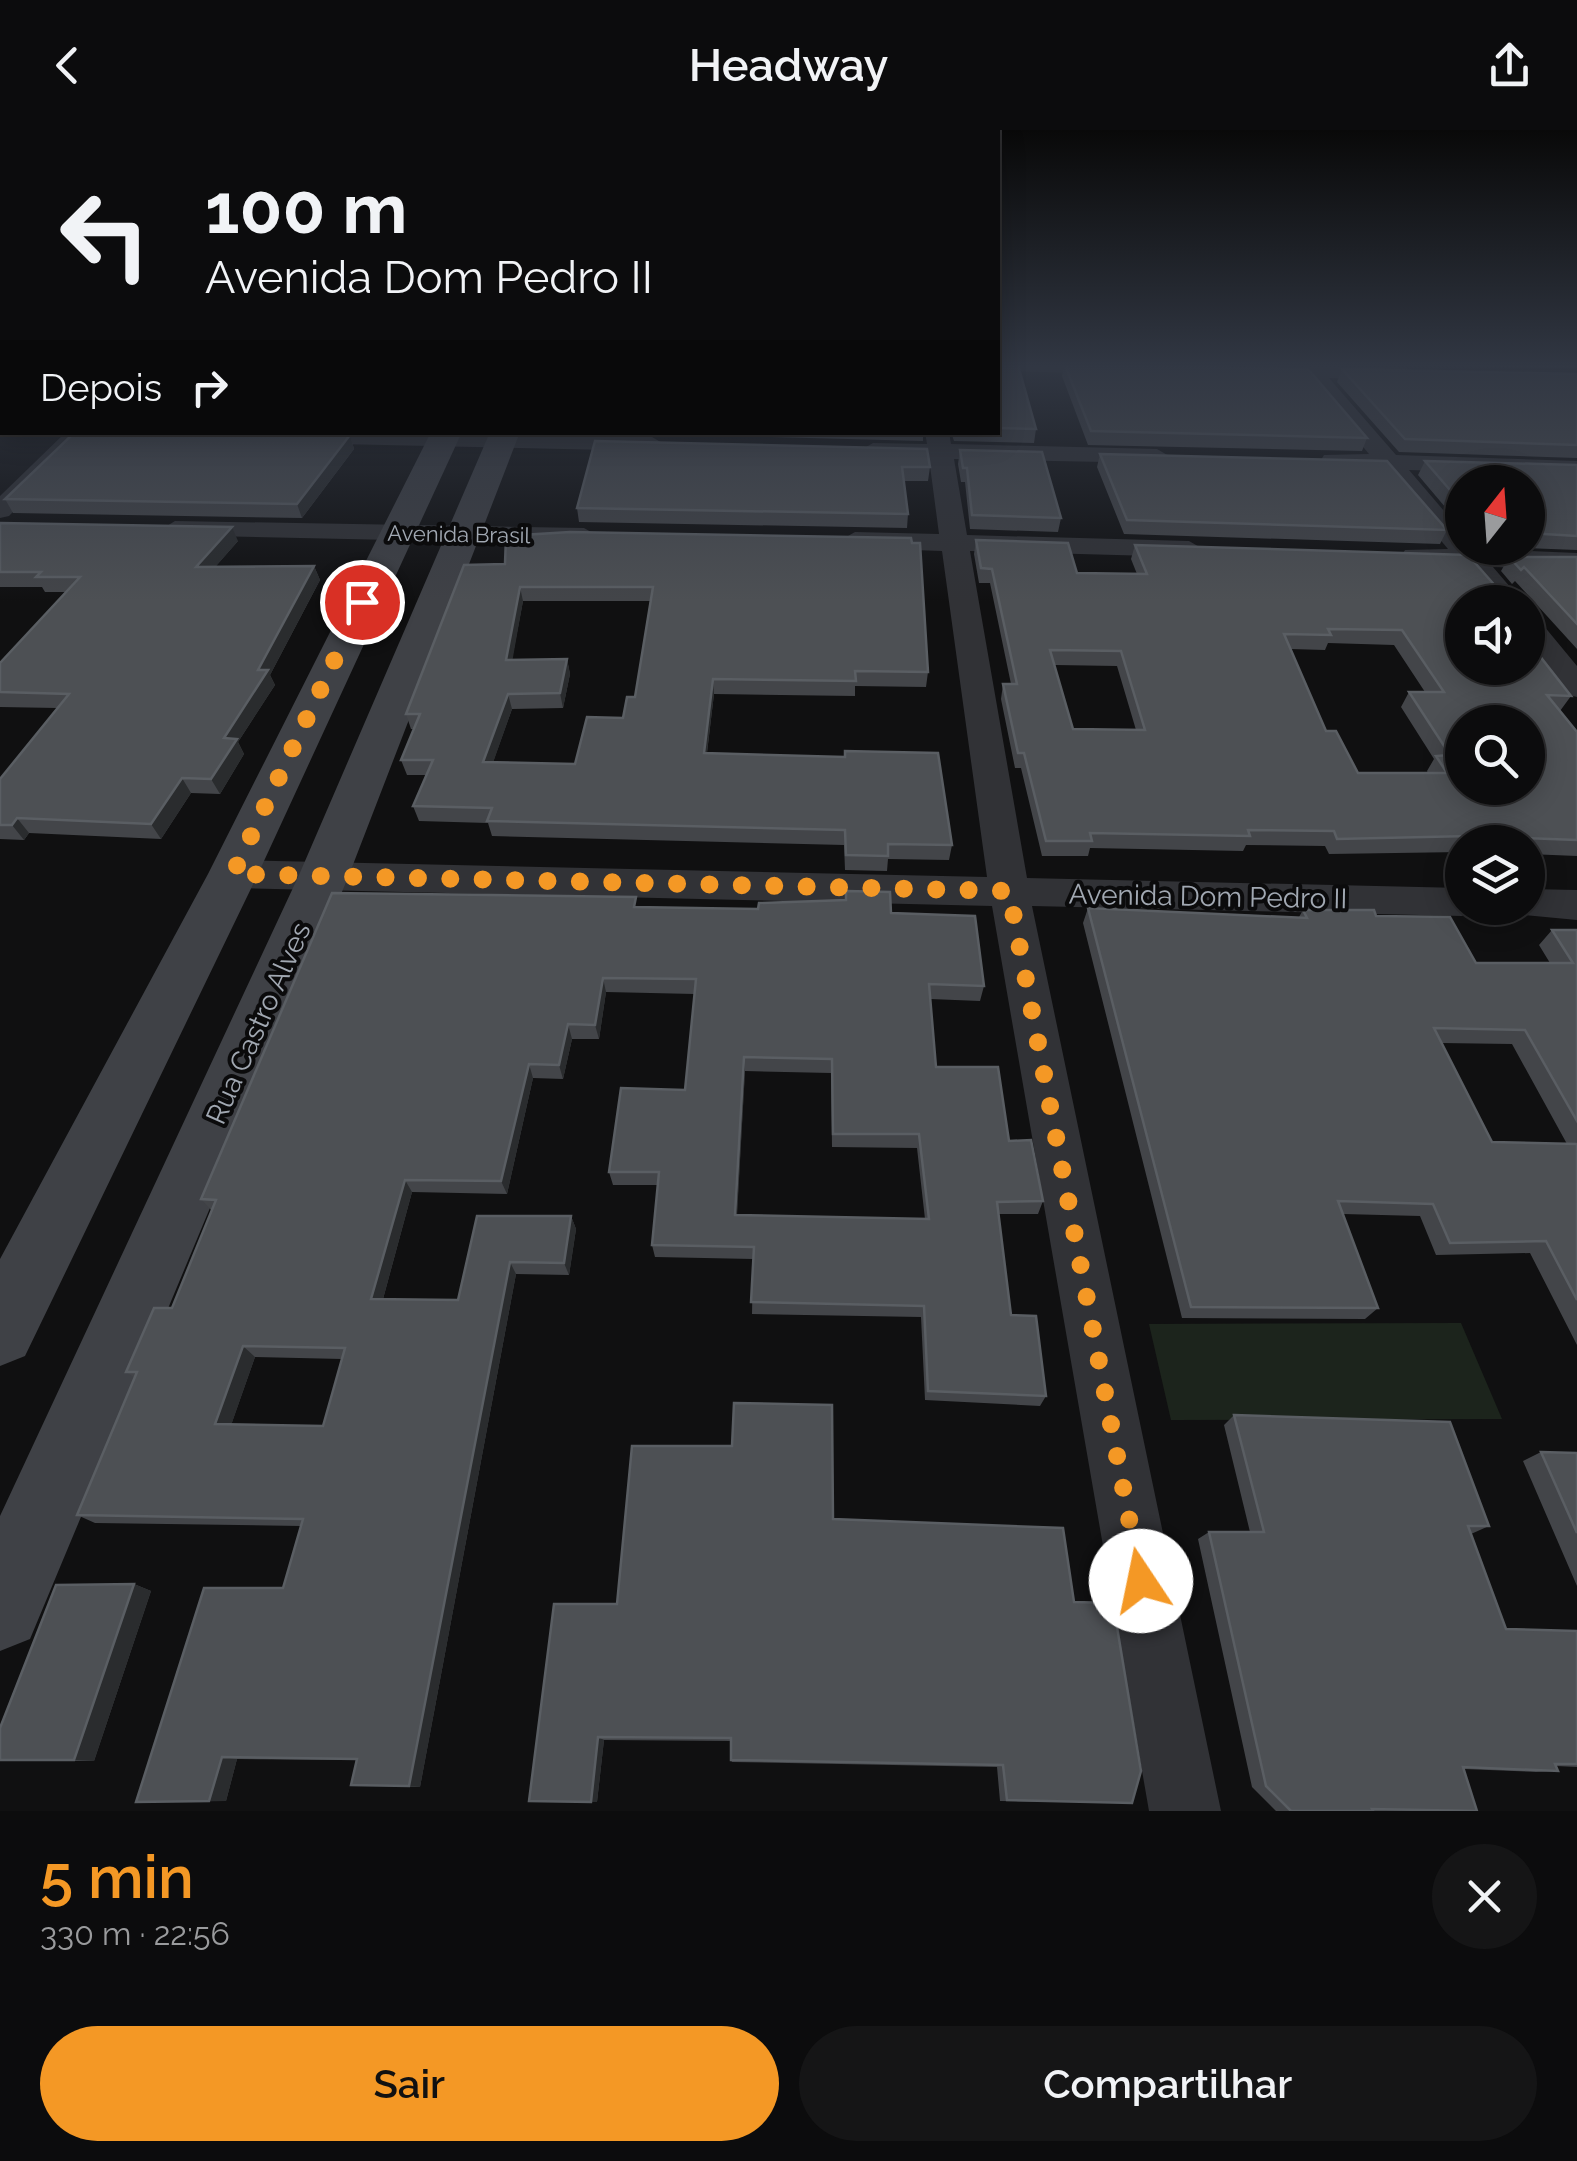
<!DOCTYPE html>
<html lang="pt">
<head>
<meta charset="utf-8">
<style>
	body { margin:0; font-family:Raleway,sans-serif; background:#151516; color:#f1f3f6; height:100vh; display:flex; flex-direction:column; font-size:38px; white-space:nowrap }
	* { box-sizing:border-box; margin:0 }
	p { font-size:32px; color:#9a9b9d }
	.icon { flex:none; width:55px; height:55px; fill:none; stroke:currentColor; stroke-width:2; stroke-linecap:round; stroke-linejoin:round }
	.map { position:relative; height:1681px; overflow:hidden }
	.side { display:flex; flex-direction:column; background:#0c0c0d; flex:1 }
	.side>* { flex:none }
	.top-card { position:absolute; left:0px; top:0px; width:1000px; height:305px; box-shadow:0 5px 25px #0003,0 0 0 2px #2c2c2e; background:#0c0c0d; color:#f1f3f6; overflow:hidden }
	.needle { width:65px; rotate:17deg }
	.controls { position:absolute; left:1445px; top:335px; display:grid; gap:20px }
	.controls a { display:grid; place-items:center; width:100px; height:100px; border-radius:50%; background:#0c0c0d; box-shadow:0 5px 25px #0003,0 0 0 2px #2c2c2e; font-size:50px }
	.pin { position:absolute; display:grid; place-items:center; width:85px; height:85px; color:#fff; margin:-42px; border:5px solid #fff; border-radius:50%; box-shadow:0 2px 10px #0007 }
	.me { position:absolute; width:110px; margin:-55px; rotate:349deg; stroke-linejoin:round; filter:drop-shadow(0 0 8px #0008) }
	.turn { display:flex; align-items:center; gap:35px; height:210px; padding:0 40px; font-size:45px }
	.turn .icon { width:130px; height:130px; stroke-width:2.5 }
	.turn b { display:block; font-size:70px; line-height:85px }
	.then { display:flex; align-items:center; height:95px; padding:0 40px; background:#0003; gap:20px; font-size:38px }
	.round { display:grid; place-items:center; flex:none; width:105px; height:105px; border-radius:52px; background:#151516 }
	.overview { display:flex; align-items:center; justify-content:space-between; height:170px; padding:0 40px }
	h1 { font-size:60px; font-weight:600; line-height:75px; color:#f49825 }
	.cta { display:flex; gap:20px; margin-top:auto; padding:20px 40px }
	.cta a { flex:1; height:115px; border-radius:60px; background:#f49825; color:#111; font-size:40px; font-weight:600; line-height:115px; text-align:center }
	.cta a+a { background:#151516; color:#f1f3f6 }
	header { display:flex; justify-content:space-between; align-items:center; height:130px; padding:0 40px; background:#0c0c0d; font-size:45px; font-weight:600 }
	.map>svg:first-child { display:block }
	.green { fill:#1c241c }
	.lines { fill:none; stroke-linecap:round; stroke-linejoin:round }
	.minor { fill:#313236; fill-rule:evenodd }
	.secondary { fill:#3f4146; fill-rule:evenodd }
	.wall { fill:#434549; fill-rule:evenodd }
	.shaded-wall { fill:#2a2c2e }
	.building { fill:#4d5054; stroke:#5a5e63; stroke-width:2.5; fill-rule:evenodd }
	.route { stroke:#f49825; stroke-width:18; stroke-dasharray:0 32.4 }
	.labels { text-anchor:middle; stroke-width:8; stroke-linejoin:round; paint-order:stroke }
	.far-street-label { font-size:22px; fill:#a1a8b2; stroke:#0b0b0c }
	.street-label { font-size:28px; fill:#a1a8b2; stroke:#0b0b0c }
</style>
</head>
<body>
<header><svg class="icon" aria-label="back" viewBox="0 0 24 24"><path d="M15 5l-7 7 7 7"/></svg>Headway<svg class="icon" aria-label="share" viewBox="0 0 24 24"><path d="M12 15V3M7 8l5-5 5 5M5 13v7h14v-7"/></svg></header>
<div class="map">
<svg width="1577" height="1681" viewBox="0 0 1577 1681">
	<rect width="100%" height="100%" fill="#101011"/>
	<path class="green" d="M 1461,1193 L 1502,1289 L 1171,1290 L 1149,1194 Z"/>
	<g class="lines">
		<path class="minor" d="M 999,235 L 1128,235 L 1130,238 L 1119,244 L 1009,241 Z
			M 1248,235 L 1407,238 L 1407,248 L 1399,249 L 1329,248 L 1396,325 L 1577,331 L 1577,345 L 1409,340 L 1462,402 L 1462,418 L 1577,423 L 1577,439 L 1493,437 L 1523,472 L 1493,472 L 1462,436 L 1405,432 L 1401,426 L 1405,420 L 1448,419 L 1381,339 L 1324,335 L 1321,330 L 1324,325 L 1369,324 L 1305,247 L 1255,246 L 1244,240 Z
			M 0,293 L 2,302 L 10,305 L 0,307 Z
			M 66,302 L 91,302 L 9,386 L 0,388 L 0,366 Z
			M 284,302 L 652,307 L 664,314 L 652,321 L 293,313 L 285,311 Z
			M 925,302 L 949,302 L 951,314 L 1157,319 L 1169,326 L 1157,333 L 954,329 L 967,405 L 1189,411 L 1203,419 L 1189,427 L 970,421 L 1027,748 L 1462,758 L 1462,778 L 1479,778 L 1462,786 L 1032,776 L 1221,1681 L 1149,1681 L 992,776 L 233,758 L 219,754 L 213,744 L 219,734 L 233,730 L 987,747 L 942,421 L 855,418 L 841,410 L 855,402 L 939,404 L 929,328 L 873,327 L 861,320 L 873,313 L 927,314 Z
			M 175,391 L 584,398 L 598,406 L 584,414 L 165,405 L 162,399 Z
			M 1528,487 L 1539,490 L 1577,536 L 1577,567 L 1565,564 L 1528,516 Z
			M 1528,759 L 1577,760 L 1577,790 L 1514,784 L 1510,778 L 1528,778 Z"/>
		<path class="secondary" d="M 431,302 L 462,302 L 258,744 L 25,1226 L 0,1236 L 0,1129 L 208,744 Z
			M 490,302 L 520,302 L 349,745 L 30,1509 L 0,1521 L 0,1386 L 299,745 Z"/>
	</g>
	<path class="wall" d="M 998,235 L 1036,299 L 1034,313 L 954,311 L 951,302 L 998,302 Z
		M 1064,235 L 1145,235 L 1367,308 L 1362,321 L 1088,315 L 1062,246 Z
		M 1338,235 L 1577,235 L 1577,238 Z
		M 1342,239 L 1577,244 L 1577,328 L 1399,322 L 1337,252 Z
		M 591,302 L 923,302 L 923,311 Z
		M 350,305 L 354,319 L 302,388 L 13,383 L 5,369 Z
		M 595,311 L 930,337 L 928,351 L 903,351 L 908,384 L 907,398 L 579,392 L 577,378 Z
		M 960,320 L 1061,388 L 1058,402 L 970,399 L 965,352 L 961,352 L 958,334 Z
		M 1100,324 L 1447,400 L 1440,414 L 1124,404 L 1097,337 Z
		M 1425,331 L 1577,335 L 1577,420 L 1525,418 L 1528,418 L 1528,352 L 1462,352 L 1462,397 L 1418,345 Z
		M 0,393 L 238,411 L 215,437 L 314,436 L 320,450 L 270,545 L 275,555 L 238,612 L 244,624 L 220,664 L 191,663 L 161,709 L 29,703 L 24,710 L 0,709 L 0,649 L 57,578 L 0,577 L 0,533 L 67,462 L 45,462 L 42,457 L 0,457 Z
		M 506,406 L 928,542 L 926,557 L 855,556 L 855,566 L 714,564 L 707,623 L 952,715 L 949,730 L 888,729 L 887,741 L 845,740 L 844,715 L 492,706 L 488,693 L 419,691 L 413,676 L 427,645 L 407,645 L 401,630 L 414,599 L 411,599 L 406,584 L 505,434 ZM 523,471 L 650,471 L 635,567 L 623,588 L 575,634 L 493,632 L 512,579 L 563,578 L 570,544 L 567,529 L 512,529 Z
		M 976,410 L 1077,443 L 1137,444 L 1131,429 L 1135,415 L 1493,467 L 1571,566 L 1560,581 L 1577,602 L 1577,726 L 1528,724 L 1528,712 L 1462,712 L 1462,722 L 1329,724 L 1325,716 L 1246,715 L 1243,721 L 1090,718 L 1088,726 L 1042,726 L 1021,638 L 1015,638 L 1001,569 L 1003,554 L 1011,554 L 990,453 L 979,453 L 974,424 ZM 1328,513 L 1394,515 L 1425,562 L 1409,562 L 1401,577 L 1434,629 L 1427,641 L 1428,643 L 1358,643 L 1326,601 L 1290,519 L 1325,520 ZM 1055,535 L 1117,536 L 1136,600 L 1073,599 Z
		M 1509,427 L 1577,427 L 1577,519 L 1515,451 L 1512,454 L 1501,441 Z
		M 637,777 L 891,783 L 984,856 L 980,871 L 930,869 L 936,937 L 1009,1011 L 1043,1071 L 1038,1084 L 999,1084 L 1011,1185 L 1046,1266 L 1040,1276 L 925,1270 L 921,1187 L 752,1184 L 753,1129 L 655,1127 L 652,1115 L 658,1055 L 613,1055 L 609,1042 L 685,960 L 695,864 L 606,862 L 599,909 L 572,909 L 563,949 L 533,948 L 507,1064 L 412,1062 L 383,1169 L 458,1170 L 571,1086 L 576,1099 L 569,1145 L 516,1144 L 420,1657 L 351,1655 L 356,1630 L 237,1629 L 226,1671 L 136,1672 L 283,1458 L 301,1396 L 95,1393 L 77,1385 L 135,1248 L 126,1242 L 172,1178 L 212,1081 L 201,1069 ZM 745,941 L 831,943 L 832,1017 L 917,1018 L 925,1089 L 737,1085 ZM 255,1227 L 342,1229 L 323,1296 L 231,1295 Z
		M 1088,778 L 1299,787 L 1303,780 L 1376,786 L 1476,833 L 1550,833 L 1539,815 L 1552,800 L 1577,800 L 1577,1215 L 1530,1123 L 1436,1125 L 1420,1086 L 1343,1084 L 1378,1178 L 1365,1189 L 1182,1188 L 1083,793 ZM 1441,913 L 1512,914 L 1567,1014 L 1492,1012 Z
		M 1234,1285 L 1489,1396 L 1471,1404 L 1506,1499 L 1577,1501 L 1577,1637 L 1556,1636 L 1558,1641 L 1536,1642 L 1464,1639 L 1477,1681 L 1276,1681 L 1252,1657 L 1198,1409 L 1209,1402 L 1250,1402 L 1224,1295 Z
		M 1541,1322 L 1577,1323 L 1577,1456 L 1523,1331 Z
		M 833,1389 L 1074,1472 L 1132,1673 L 1000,1671 L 997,1637 L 732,1632 L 731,1630 L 731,1611 L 604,1610 L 597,1672 L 529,1671 L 617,1474 Z
		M 134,1454 L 151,1461 L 94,1631 L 0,1631 L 0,1598 Z"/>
	<path class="shaded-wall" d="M 350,305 L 354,319 L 302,388 L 297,374 Z
		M 232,397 L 238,411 L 203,451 L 196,437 Z
		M 314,436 L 320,450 L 270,545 L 275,555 L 238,612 L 244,624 L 220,664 L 211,649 L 224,608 L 258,540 Z
		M 520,457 L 523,471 L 510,544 L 506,530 Z
		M 567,529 L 570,544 L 563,578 L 560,563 Z
		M 713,549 L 714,564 L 705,638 L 704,623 Z
		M 508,564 L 512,579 L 488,647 L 483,632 Z
		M 182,648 L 191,663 L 161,709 L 151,694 Z
		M 17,688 L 29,703 L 24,710 L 12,695 Z
		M 603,848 L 606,862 L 599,909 L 595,895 Z
		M 568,894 L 572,909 L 563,949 L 559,935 Z
		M 744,927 L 745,941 L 736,1098 L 735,1085 Z
		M 529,934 L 533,948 L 507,1064 L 501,1051 Z
		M 405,1050 L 412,1062 L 380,1180 L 371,1169 Z
		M 571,1086 L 576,1099 L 569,1145 L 564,1133 Z
		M 510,1132 L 516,1144 L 420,1657 L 409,1656 Z
		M 243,1216 L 255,1227 L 228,1304 L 215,1294 Z
		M 134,1454 L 151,1461 L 94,1631 L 74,1630 Z
		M 598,1607 L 604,1610 L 597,1672 L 591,1672 Z
		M 222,1627 L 237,1629 L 226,1671 L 209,1671 Z"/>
	<path class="building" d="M 0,235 L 2,235 L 2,278 L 0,278 Z
		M 998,235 L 1018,235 L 1036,299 L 998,298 Z
		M 1065,235 L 1308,239 L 1367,308 L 1091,301 Z
		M 1342,239 L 1577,244 L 1577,315 L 1405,309 Z
		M 75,302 L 244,302 L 350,305 L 297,374 L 5,369 Z
		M 595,311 L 927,319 L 930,337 L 902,337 L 908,384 L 577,378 Z
		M 960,320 L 1042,322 L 1061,388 L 972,385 L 967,338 L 963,338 Z
		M 1100,324 L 1387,331 L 1447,400 L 1127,390 Z
		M 1425,331 L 1577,335 L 1577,406 L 1528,403 L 1528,352 L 1462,352 L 1462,374 Z
		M 0,393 L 232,397 L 196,437 L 314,436 L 258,540 L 268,540 L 224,608 L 237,609 L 211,649 L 182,648 L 151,694 L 17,688 L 12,695 L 0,695 L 0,649 L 69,564 L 0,562 L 0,533 L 80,447 L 36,447 L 41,442 L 0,442 Z
		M 570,402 L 911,408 L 912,413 L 920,413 L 928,542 L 855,541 L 856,551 L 713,549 L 704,623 L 845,627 L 845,621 L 938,623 L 952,715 L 888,714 L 888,726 L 846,725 L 845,700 L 487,691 L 492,678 L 413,676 L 433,630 L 401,630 L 420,584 L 406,584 L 464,435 L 505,434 L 506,406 ZM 520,457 L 653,457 L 635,567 L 627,567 L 623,588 L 587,587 L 575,634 L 483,632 L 508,564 L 560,563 L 567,529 L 506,530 Z
		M 976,410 L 1068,413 L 1077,443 L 1147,444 L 1135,415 L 1468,425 L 1498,459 L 1491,464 L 1497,472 L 1462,472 L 1462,538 L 1528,538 L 1528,511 L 1571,566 L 1547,565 L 1577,602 L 1577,710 L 1470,706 L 1337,709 L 1334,701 L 1248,700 L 1250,706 L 1090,703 L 1092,711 L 1046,711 L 1024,623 L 1018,623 L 1003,554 L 1017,554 L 992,439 L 981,438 ZM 1328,499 L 1402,500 L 1444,562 L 1409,562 L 1450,625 L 1436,626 L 1447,643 L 1358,643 L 1336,601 L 1326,601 L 1284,504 L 1331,505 ZM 1050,520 L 1121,521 L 1145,600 L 1073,599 ZM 1462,592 L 1528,592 L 1528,658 L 1462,658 Z
		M 1509,427 L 1577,427 L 1577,494 L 1524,437 L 1521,440 Z
		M 846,761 L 890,762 L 891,783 L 975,786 L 984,856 L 929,854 L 936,937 L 998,937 L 1009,1011 L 1031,1010 L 1043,1071 L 997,1072 L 1011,1185 L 1036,1186 L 1046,1266 L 928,1261 L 924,1176 L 751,1172 L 754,1117 L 652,1115 L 659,1042 L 609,1042 L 621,958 L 685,960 L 696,849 L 603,848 L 595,895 L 568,894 L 559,935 L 529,934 L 501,1051 L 405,1050 L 371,1169 L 458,1170 L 477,1086 L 571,1086 L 564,1133 L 510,1132 L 409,1656 L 351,1655 L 357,1629 L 222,1627 L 209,1671 L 136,1672 L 204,1458 L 283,1458 L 303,1389 L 77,1385 L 137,1242 L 126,1242 L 154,1178 L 172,1178 L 216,1070 L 201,1069 L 332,763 L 636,767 L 634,777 L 758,779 L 759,773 L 846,770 ZM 744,927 L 832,929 L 833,1004 L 919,1004 L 929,1089 L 735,1085 ZM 243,1216 L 345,1218 L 323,1296 L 215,1294 Z
		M 1088,778 L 1307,788 L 1303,780 L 1374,780 L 1376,786 L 1450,787 L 1476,833 L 1573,833 L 1552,800 L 1577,800 L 1577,991 L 1525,900 L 1434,898 L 1492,1012 L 1577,1014 L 1577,1170 L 1546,1111 L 1450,1113 L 1433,1074 L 1338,1071 L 1378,1178 L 1191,1177 Z
		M 734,1273 L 832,1275 L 833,1389 L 1063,1398 L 1074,1472 L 1113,1473 L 1141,1641 L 1132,1673 L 1007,1670 L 1003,1635 L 731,1630 L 731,1608 L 598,1607 L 591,1672 L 529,1671 L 554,1474 L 617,1474 L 632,1316 L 732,1316 Z
		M 1234,1285 L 1450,1292 L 1489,1396 L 1468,1396 L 1506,1499 L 1577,1501 L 1577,1634 L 1555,1634 L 1558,1641 L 1463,1637 L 1477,1681 L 1372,1679 L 1373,1681 L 1291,1681 L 1266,1656 L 1209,1402 L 1264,1402 Z
		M 1541,1322 L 1577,1323 L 1577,1403 Z
		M 134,1454 L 74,1630 L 0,1630 L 0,1598 L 56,1455 Z"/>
	<linearGradient id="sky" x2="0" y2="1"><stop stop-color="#090909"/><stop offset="0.5" stop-color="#313743"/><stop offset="1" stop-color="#313743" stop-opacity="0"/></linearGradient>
	<rect width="1577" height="471" fill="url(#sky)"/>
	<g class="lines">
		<path class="route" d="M 362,472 L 233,744 L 1009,761 L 1141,1451"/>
	</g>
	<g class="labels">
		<g class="far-street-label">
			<text transform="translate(459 404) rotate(1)" y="8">Avenida Brasil</text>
		</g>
		<g class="street-label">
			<text transform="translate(1208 766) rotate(1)" y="10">Avenida Dom Pedro II</text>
			<text transform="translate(258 893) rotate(-66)" y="10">Rua Castro Alves</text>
		</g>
	</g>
</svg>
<div class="controls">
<a><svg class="needle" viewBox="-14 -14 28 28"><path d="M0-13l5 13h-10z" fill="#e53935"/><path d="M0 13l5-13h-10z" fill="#9a9b9d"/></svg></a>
<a><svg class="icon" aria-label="sound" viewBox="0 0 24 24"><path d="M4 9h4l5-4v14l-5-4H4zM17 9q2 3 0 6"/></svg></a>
<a><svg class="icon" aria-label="search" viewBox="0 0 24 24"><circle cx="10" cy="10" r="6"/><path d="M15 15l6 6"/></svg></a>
<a><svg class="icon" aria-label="layers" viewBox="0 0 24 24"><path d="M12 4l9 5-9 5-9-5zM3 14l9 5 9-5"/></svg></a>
</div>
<div class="pin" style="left:362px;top:472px;background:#d93025"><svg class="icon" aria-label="arrive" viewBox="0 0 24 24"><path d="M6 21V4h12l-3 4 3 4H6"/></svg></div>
<svg class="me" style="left:1141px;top:1451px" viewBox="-20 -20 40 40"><circle r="19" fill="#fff"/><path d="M0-13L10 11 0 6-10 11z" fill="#f49825"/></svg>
<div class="top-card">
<div class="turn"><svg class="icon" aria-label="left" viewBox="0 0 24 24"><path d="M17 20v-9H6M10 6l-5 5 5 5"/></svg><div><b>100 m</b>Avenida Dom Pedro II</div></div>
<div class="then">Depois<svg class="icon" aria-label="right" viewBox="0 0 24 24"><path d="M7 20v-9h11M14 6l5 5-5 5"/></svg></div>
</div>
</div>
<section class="side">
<div class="overview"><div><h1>5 min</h1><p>330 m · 22:56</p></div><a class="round"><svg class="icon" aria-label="close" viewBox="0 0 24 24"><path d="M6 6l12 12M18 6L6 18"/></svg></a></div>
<div class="cta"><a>Sair</a><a>Compartilhar</a></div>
</section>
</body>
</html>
